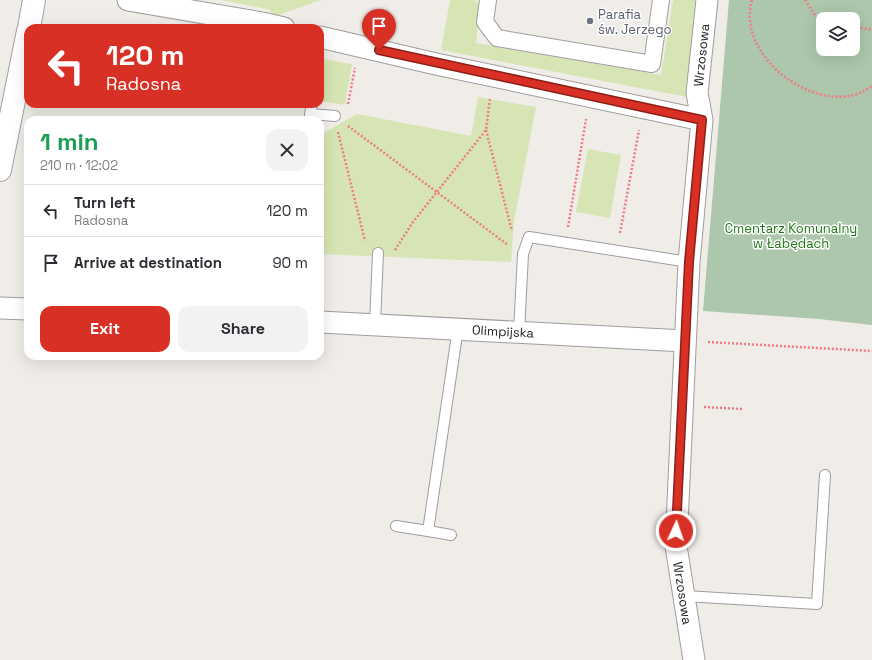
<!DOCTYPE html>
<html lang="en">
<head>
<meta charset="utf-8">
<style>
	body { margin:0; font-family:"Space Grotesk",sans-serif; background:#f2f2f3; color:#2b2b33; height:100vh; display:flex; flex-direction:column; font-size:15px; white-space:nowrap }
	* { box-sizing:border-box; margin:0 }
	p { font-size:13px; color:#7c7c81 }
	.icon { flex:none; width:22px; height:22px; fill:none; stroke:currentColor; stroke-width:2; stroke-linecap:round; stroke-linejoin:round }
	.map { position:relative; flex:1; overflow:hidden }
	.sheet { position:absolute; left:24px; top:116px; width:300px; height:244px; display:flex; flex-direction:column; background:#fff; border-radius:12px; box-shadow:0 4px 16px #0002 }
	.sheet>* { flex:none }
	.top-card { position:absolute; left:24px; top:24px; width:300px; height:84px; border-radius:12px; box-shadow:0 4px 16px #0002; background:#d93025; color:#fff; overflow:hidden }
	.buttons { position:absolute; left:816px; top:12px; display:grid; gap:8px }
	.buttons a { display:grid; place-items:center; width:44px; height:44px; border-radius:8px; background:#fff; box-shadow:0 4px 16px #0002; font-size:20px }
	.pin { position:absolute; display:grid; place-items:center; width:34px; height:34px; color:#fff; margin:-41px -17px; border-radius:50% 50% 50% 0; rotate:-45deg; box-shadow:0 0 4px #0007 }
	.pin .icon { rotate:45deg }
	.me { position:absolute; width:44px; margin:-22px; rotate:3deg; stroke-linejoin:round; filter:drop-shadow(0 0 3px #0008) }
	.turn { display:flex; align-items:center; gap:14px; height:84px; padding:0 16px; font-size:18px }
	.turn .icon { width:52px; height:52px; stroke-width:2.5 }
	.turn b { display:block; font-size:28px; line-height:34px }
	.round { display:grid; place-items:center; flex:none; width:42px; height:42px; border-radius:12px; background:#f2f2f3 }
	.overview { display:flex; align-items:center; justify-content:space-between; height:68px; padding:0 16px }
	h1 { font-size:24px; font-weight:800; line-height:30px; color:#1e9e55 }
	.button { display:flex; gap:8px; margin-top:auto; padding:8px 16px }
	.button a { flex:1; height:46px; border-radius:12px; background:#d93025; color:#fff; font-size:16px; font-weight:800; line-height:46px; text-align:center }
	.button a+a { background:#f2f2f3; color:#2b2b33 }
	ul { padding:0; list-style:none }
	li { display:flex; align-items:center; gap:12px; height:52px; padding:0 16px; border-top:1px solid #e1e1e2 }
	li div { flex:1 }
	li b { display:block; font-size:15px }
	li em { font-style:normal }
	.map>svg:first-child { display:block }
	.grass { fill:#d6e5b3 }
	.cemetery { fill:#acc7ab; fill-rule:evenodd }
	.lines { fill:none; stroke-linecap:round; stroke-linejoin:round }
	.service-casing { stroke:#9e9e9e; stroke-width:12 }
	.pedestrian-casing { stroke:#9e9e9e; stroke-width:18 }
	.minor-casing { stroke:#9e9e9e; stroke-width:23 }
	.tertiary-casing { stroke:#9e9e9e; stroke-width:24 }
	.path { stroke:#ee7b86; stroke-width:2.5; stroke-dasharray:2 2; stroke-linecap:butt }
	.service { stroke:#fff; stroke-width:10 }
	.pedestrian { stroke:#fff; stroke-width:16 }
	.minor { stroke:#fff; stroke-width:21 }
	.tertiary { stroke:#fff; stroke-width:22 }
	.route-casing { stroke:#8d1f18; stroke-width:10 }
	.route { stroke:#d93025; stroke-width:7 }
	.worship-dot { fill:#6b7280; stroke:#fff; stroke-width:1.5 }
	.labels { text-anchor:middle; stroke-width:3; stroke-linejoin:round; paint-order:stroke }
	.worship-label { font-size:13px; fill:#5b616d; stroke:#fff; text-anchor:start }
	.street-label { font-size:13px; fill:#212121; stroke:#fff }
	.park-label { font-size:13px; fill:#217716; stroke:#fff }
</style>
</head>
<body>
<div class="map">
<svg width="872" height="660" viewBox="0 0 872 660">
	<rect width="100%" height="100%" fill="#f0ece8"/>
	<path class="grass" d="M 221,0 L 321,0 L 270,18 L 271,10 Z
		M 450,0 L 475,0 L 480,6 L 476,43 L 661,75 L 673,0 L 696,0 L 687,97 L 441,50 Z
		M 324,59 L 352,64 L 345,105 L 320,101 Z
		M 478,97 L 536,107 L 514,221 L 511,262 L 320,254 L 320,135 L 357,114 L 471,136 Z
		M 588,149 L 621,155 L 610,218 L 576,212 Z"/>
	<path class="cemetery" d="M 729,0 L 872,0 L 872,325 L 819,319 L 703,311 ZM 823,19 L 853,19 L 853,49 L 823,49 Z"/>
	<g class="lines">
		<defs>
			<path id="service" d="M 310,114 L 312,104
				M 310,120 L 310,114 L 335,116
				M 375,324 L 378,253
				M 519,332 L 523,254 L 529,237 L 689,262
				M 396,526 L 428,531
				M 451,535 L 428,531 L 458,328
				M 685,596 L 817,604 L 825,475"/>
			<path id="pedestrian" d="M 488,0 L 485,22 L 497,38 L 652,64 L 661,0"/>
			<path id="minor" d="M 128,0 L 262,23 L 284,28
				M 320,37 L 436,64 L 702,120
				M 0,308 L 28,309
				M 320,322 L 685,341
				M 694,660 L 676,546 L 689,262 L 702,120 L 697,93 L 707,0"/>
			<path id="tertiary" d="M 29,28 L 34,0
				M 0,170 L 28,31"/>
		</defs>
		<use href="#service" class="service-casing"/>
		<use href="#pedestrian" class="pedestrian-casing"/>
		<use href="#minor" class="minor-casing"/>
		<use href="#tertiary" class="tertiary-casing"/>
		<path class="path" d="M 752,0 C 737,51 801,104 849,96 C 857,95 865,91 872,86
			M 805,0 L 817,18 L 823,20
			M 853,26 L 872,30
			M 348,104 L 355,68
			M 348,126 L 508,245
			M 486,130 L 512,231
			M 338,132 L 365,241
			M 568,227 L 586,119
			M 620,233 L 639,130
			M 395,250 L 413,222 L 486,130 L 490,98
			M 708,342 L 872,351
			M 704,407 L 742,409"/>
		<use href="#service" class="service"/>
		<use href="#pedestrian" class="pedestrian"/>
		<use href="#minor" class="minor"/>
		<use href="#tertiary" class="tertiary"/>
	</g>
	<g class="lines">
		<defs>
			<path id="route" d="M 379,50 L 702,120 L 689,262 L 676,531"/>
		</defs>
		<use href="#route" class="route-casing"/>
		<use href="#route" class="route"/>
	</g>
	<circle class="worship-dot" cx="590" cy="21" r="4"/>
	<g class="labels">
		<g class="worship-label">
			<text x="598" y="19">Parafia<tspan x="598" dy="15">św. Jerzego</tspan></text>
		</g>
		<g class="street-label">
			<text transform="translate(701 55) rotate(-84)" y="5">Wrzosowa</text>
			<text transform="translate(503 331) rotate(3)" y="5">Olimpijska</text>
			<text transform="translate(683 593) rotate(81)" y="5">Wrzosowa</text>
		</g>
		<g class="park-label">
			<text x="791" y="233">Cmentarz Komunalny<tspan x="791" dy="15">w Łabędach</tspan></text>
		</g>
	</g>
</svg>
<div class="buttons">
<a><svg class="icon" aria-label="layers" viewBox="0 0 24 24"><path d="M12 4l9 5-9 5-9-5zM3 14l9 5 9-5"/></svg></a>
</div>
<div class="pin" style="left:379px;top:50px;background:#d93025"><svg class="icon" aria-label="arrive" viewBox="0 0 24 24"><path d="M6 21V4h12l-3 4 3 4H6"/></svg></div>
<svg class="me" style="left:676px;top:531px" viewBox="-20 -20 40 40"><circle r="17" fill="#d93025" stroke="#fff" stroke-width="3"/><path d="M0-11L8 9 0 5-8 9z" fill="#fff"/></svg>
<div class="top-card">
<div class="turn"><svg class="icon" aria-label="left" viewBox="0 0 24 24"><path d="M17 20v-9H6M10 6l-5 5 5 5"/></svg><div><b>120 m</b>Radosna</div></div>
</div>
<section class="sheet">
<div class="overview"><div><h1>1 min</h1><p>210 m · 12:02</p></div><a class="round"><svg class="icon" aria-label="close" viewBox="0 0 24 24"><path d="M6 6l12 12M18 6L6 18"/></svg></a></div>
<ul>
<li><svg class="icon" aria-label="left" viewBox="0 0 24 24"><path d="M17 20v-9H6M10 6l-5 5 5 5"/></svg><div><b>Turn left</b><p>Radosna</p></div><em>120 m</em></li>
<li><svg class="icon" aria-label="arrive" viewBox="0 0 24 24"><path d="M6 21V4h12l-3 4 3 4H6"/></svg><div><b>Arrive at destination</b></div><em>90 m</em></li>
</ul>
<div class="button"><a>Exit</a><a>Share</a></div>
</section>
</div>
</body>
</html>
